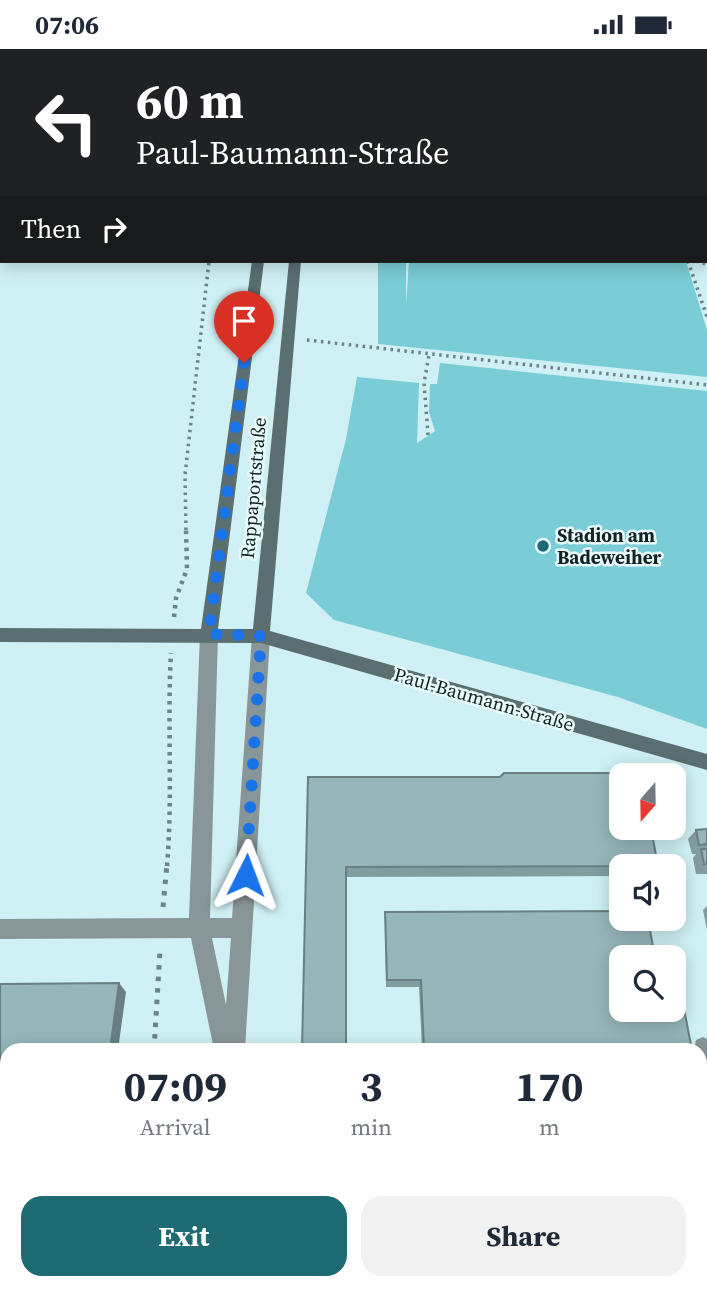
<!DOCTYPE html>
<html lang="en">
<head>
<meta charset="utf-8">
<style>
	body { margin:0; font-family:"Source Serif 4",serif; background:#f2f2f3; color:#1f2937; height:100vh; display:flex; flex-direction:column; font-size:26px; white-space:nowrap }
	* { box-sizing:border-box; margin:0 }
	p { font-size:23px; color:#747a83 }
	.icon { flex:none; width:38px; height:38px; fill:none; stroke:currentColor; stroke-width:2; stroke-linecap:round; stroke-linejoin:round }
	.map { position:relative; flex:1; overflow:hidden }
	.details { position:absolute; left:0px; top:994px; width:707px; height:247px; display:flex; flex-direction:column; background:#fff; border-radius:21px 21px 0 0; box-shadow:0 4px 18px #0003 }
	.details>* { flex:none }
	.top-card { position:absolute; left:0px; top:0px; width:707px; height:214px; box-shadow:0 4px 18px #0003; background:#202124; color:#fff; overflow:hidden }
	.needle { width:46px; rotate:200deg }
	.fabs { position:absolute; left:609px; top:714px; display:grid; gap:14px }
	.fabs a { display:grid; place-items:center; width:77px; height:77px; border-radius:14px; background:#fff; box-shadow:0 4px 18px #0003; font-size:35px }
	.pin { position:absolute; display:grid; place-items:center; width:60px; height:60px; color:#fff; margin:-72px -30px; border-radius:50% 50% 50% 0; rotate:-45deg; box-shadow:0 0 7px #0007 }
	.pin .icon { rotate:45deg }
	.me { position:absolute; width:77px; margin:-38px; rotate:3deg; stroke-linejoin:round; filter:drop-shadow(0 0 5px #0008) }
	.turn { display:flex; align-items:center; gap:24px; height:147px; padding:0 21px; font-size:32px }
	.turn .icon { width:91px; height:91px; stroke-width:2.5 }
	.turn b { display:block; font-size:49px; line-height:60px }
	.then { display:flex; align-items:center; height:66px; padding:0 21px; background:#0003; gap:14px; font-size:26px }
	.eta { display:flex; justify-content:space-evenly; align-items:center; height:119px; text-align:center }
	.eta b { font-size:42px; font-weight:700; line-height:49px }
	.action { display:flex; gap:14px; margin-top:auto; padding:14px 21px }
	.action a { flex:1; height:80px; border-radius:21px; background:#1e6a72; color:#fff; font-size:28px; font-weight:700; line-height:80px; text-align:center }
	.action a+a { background:#f2f2f3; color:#1f2937 }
	.status { display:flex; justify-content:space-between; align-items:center; height:49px; padding:0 35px; background:#fff; direction:ltr }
	.status svg { height:19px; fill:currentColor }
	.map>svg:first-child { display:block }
	.green { fill:#7acdd6 }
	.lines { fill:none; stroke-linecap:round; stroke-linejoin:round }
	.path-far3 { stroke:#6d8386; stroke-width:2.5; stroke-dasharray:2.5 3.5; stroke-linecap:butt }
	.path-far2 { stroke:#6d8386; stroke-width:3.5; stroke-dasharray:2.5 4.5; stroke-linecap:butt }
	.path-far1 { stroke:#6d8386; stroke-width:4.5; stroke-dasharray:3.5 5; stroke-linecap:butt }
	.path { stroke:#6d8386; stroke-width:5; stroke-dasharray:4.5 7; stroke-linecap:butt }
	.lane { fill:#899698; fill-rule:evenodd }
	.street { fill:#899698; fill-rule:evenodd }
	.secondary { fill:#5b6f71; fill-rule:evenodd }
	.primary { fill:#3a5356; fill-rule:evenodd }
	.highway { fill:#1f3c3f; fill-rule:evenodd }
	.wall { fill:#819da0 }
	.shaded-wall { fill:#697f82 }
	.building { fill:#96b6ba; stroke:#697f82; stroke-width:2; fill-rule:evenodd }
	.route { stroke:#1a73e8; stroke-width:12; stroke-dasharray:0 21.6 }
	.poi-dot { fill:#1e6a72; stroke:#e7fbfd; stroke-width:2.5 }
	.labels { text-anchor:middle; stroke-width:5; stroke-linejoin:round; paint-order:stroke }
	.street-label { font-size:19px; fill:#152123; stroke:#e7fbfd }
	.poi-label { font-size:19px; font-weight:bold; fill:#152123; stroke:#e7fbfd; text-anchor:start }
</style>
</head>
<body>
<div class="status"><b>07:06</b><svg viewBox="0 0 49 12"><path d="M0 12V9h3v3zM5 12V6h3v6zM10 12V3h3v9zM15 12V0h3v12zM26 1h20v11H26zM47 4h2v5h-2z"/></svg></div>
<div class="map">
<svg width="707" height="1240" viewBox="0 0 707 1240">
	<rect width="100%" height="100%" fill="#cff0f4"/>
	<path class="green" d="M 378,212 L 406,212 L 406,256 L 409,212 L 686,212 L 707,281 L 707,328 L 378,295 Z
		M 440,314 L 707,342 L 707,680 L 618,648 L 334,571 L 306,544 L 346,390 L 357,328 L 419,334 L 417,394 L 435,382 L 429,363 L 430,335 L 437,335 Z"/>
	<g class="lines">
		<path class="path-far3" d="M 0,15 L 2,11
			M 0,65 L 2,67
			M 0,110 L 2,108
			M 696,212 L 700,213"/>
		<path class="path-far2" d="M 688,212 L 707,268
			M 696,212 L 706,215
			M 307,291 L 707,336
			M 428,386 L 424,334 L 429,306
			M 186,481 L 185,426 L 209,212"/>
		<path class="path-far1" d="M 174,568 L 176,549 L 187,520 L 186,479
			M 167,817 C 173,746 167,675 171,604"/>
		<path class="path" d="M 163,858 L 167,815
			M 154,1001 L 160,901"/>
		<path class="lane" d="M 703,988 L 707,990 L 707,1027 L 700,1024 L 700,1001 L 694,1001 L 696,991 Z"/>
		<path class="street" d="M 510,0 L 520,0 L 520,2 L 510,2 Z
			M 595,0 L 608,0 L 609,2 L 596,2 Z
			M 705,36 L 707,36 L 707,42 L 705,42 Z
			M 209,578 L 215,580 L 218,585 L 210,869 L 232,869 L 252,587 L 255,582 L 267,582 L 270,587 L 245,1001 L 214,1001 L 191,889 L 0,890 L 0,870 L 189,869 L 200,585 L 203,580 ZM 212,889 L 231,889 L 226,956 Z
			M 209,1234 L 233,1234 L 234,1240 L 208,1240 Z"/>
		<path class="secondary" d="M 252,212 L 264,212 L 218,580 L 253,580 L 289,212 L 301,212 L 270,582 L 707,705 L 707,721 L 261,594 L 0,593 L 0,579 L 201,580 Z"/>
		<path class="primary" d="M 313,0 L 323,0 L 312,2 Z"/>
		<path class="highway" d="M 63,0 L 76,0 L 62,2 Z
			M 277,0 L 289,0 L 276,2 Z"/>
	</g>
	<path class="wall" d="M 365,212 L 373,212 L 373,214 L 365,214 Z
		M 308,728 L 500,728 L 621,817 L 621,827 L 346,828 Z
		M 707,780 L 707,825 L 696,825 L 693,809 L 696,805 L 692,805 L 688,790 L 696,781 Z
		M 707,857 L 707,881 L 703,861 Z
		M 385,863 L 654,903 L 692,1001 L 422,1001 L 419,938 L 386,938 Z"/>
	<path class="shaded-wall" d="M 119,934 L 126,943 L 118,1001 L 110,1001 Z"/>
	<path class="building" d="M 504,724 L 631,724 L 636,726 L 621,726 L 621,779 L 651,779 L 658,817 L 346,818 L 346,1001 L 302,1001 L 308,728 L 500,728 Z
		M 707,780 L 707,795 L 699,796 L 696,781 Z
		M 701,800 L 707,800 L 707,815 L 704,815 Z
		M 621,862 L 621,870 L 648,870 L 654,903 L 673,903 L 692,1001 L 424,1001 L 421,931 L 387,931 L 385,863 ZM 621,908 L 674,908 L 674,961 L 621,961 Z
		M 119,934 L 110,1001 L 7,1001 L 7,1225 L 0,1225 L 0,935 Z
		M 296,1234 L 346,1234 L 346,1240 L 296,1240 Z"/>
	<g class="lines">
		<path class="route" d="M 244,314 L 209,585 L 261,587 L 246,826"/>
	</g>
	<circle class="poi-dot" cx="543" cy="497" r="7"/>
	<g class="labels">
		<g class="street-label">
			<text transform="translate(253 439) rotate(-85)" y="7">Rappaportstraße</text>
			<text transform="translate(484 650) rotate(16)" y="7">Paul-Baumann-Straße</text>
		</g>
		<g class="poi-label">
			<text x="557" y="493">Stadion am<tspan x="557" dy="22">Badeweiher</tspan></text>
		</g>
	</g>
</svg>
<div class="fabs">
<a><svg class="needle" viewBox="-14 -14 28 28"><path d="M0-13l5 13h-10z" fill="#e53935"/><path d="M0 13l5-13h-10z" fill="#747a83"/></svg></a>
<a><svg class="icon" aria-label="sound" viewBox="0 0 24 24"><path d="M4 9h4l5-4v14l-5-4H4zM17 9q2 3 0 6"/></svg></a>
<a><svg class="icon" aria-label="search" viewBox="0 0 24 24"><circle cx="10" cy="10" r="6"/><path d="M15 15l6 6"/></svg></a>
</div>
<div class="pin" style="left:244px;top:314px;background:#d93025"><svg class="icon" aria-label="arrive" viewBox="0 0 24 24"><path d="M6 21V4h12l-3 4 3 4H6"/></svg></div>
<svg class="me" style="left:246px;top:826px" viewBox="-20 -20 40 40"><path d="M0-17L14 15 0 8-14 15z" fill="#1a73e8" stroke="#fff" stroke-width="4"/></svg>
<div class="top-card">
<div class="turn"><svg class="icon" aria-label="left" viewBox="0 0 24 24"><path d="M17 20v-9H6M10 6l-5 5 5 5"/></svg><div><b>60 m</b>Paul-Baumann-Straße</div></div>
<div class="then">Then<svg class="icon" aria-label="right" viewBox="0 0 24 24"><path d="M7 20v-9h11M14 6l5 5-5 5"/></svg></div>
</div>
<section class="details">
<div class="eta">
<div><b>07:09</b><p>Arrival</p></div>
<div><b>3</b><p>min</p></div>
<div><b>170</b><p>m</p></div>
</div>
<div class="action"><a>Exit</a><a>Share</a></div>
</section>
</div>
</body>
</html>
